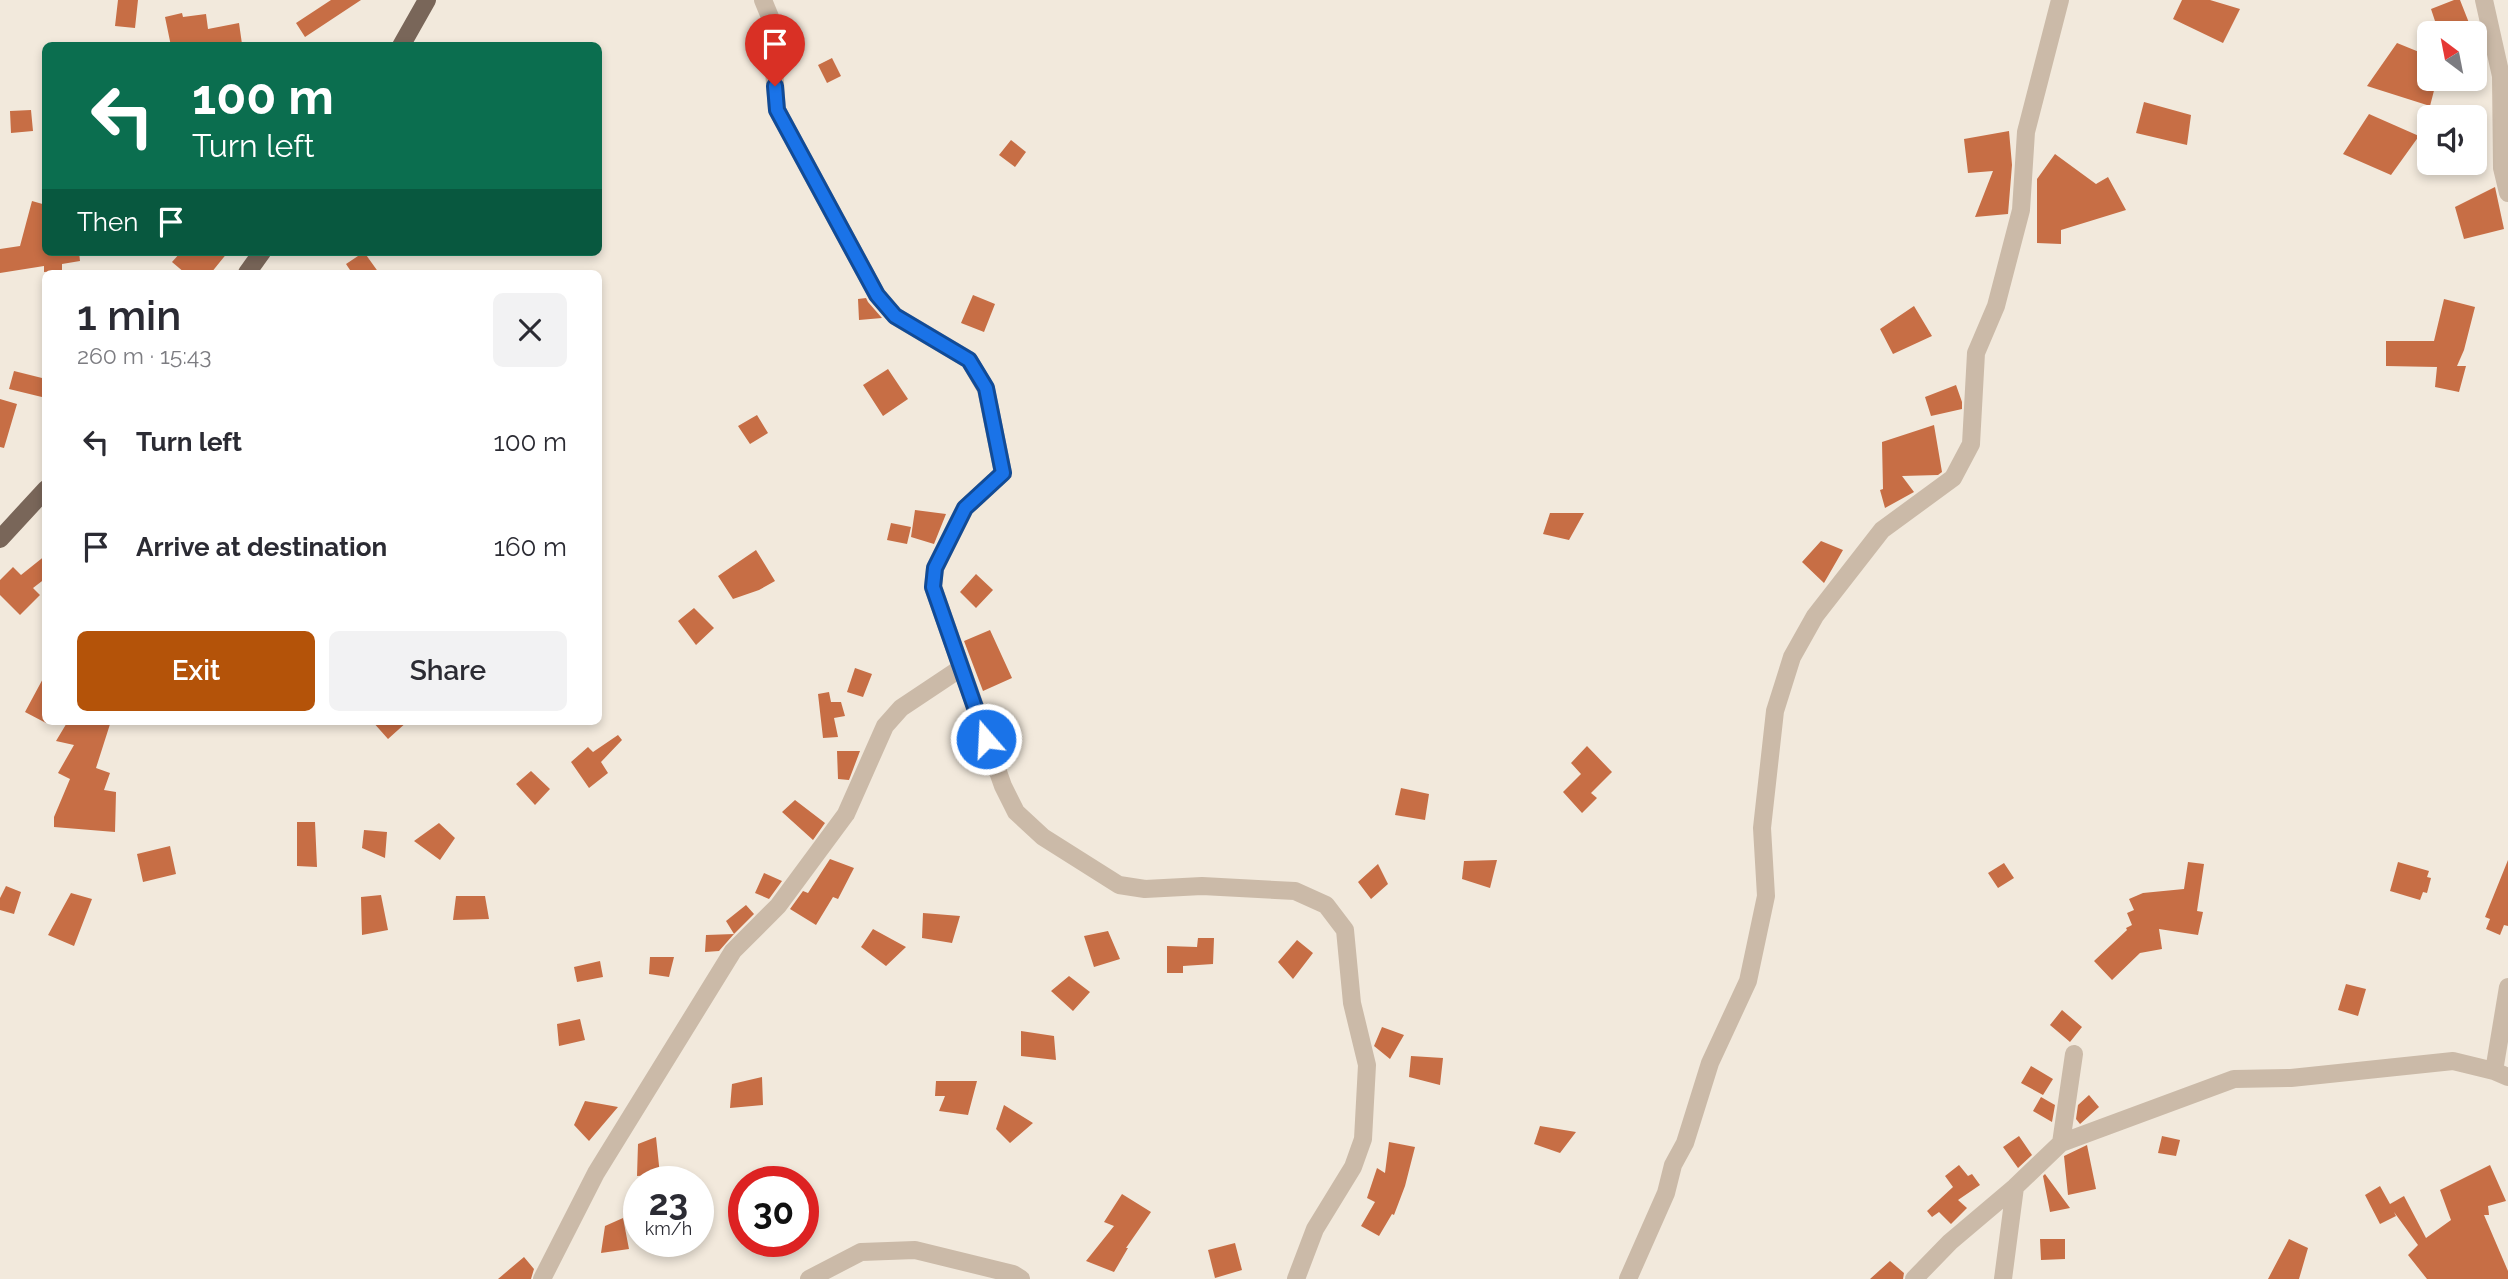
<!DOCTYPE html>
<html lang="en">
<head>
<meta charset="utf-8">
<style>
	body { margin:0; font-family:Raleway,sans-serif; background:#f2f2f3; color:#2b2b33; height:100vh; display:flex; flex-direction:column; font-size:26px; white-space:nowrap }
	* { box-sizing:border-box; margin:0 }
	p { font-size:23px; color:#7c7c81 }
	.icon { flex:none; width:38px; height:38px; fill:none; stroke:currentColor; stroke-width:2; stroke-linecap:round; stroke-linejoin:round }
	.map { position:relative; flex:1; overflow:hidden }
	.panel { position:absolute; left:42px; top:270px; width:560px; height:455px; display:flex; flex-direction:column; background:#fff; border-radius:10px; box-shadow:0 4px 10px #0003 }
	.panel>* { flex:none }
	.top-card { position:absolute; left:42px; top:42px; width:560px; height:214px; border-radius:10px; box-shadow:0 4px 10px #0003; background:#0b6e4f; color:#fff; overflow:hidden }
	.needle { width:46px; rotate:328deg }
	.tools { position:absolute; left:2417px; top:21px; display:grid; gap:14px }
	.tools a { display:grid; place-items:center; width:70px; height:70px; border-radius:10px; background:#fff; box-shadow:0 4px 10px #0003; font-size:35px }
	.speed { position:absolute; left:623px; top:1166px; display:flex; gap:14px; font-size:35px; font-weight:700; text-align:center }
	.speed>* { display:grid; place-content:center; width:91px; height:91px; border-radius:50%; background:#fff; box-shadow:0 4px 10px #0003; line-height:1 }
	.speed small { font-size:18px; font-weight:400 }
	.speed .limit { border:10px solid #d22; background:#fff; color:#111 }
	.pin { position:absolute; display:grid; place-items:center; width:60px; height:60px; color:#fff; margin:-72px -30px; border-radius:50% 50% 50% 0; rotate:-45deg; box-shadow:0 0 7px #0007 }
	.pin .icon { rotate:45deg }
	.me { position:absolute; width:77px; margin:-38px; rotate:341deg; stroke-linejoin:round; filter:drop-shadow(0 0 5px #0008) }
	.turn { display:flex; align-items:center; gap:24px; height:147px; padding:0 35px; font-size:32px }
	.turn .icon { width:91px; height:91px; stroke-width:2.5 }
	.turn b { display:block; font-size:49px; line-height:60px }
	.then { display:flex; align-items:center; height:66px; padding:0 35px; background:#0003; gap:14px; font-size:26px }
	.round { display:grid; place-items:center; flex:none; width:74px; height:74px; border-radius:10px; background:#f2f2f3 }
	.summary { display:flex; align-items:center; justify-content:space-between; height:119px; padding:0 35px }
	h1 { font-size:42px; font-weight:600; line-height:52px }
	.button { display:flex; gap:14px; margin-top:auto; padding:14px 35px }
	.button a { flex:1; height:80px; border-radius:10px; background:#b45309; color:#fff; font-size:28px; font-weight:600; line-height:80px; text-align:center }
	.button a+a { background:#f2f2f3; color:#2b2b33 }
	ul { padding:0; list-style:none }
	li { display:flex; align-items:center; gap:21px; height:105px; padding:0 35px }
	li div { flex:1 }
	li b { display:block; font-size:26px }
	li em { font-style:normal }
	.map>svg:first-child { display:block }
	.building { fill:#c76e45 }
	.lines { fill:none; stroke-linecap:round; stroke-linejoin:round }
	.minor { stroke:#cbbaa8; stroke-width:18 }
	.major { stroke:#796659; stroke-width:18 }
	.route-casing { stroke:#114b97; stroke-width:18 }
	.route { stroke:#1a73e8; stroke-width:12 }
</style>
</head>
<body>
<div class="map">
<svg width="2508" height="1279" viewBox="0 0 2508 1279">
	<rect width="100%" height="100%" fill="#f2e9dc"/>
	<path class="building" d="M 118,0 L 138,0 L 135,28 L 115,26 Z
		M 331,0 L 361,0 L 305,37 L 296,23 Z
		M 2182,0 L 2210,0 L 2240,9 L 2223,43 L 2173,19 Z
		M 2454,0 L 2460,0 L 2473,33 L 2439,33 L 2431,9 Z
		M 182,13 L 183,17 L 206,14 L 208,29 L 239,23 L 242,44 L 171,46 L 165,17 Z
		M 2397,43 L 2429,56 L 2429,79 L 2437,79 L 2430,106 L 2367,86 Z
		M 832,58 L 841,76 L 827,83 L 818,65 Z
		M 2144,102 L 2191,115 L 2187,145 L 2136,133 Z
		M 31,110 L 33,131 L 11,133 L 10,111 Z
		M 2369,114 L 2419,136 L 2391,175 L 2343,154 Z
		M 2009,131 L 2012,165 L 2008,214 L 1975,217 L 1993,171 L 1968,173 L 1964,139 Z
		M 1011,140 L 1026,152 L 1015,167 L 999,155 Z
		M 2055,154 L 2096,184 L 2108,177 L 2126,210 L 2061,230 L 2061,244 L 2037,243 L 2037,179 Z
		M 2495,187 L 2504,229 L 2464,239 L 2455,207 Z
		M 32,201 L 46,205 L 46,252 L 79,252 L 80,261 L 62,264 L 62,271 L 44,272 L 44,266 L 0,273 L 0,249 L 20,246 Z
		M 181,252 L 228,252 L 211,273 L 185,273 L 172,262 Z
		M 364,252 L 379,273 L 352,273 L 346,264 Z
		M 973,295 L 995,304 L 984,332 L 961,323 Z
		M 866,298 L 868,302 L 882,318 L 859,320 L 858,299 Z
		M 2444,299 L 2475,307 L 2464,350 L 2457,366 L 2466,366 L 2459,392 L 2435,387 L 2437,367 L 2386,366 L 2386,341 L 2434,341 Z
		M 1914,306 L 1932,336 L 1893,354 L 1880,329 Z
		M 888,369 L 908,399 L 883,416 L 863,385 Z
		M 14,371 L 46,379 L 46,398 L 9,389 Z
		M 1956,385 L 1962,402 L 1962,409 L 1931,416 L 1925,397 Z
		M 0,399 L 17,404 L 4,448 L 0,447 Z
		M 757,415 L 768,433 L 750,444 L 738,426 Z
		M 1934,425 L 1942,472 L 1938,475 L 1902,476 L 1914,492 L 1885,508 L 1880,490 L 1883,489 L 1882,442 Z
		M 915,510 L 946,514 L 934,544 L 911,537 Z
		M 1550,513 L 1584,513 L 1569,540 L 1543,534 Z
		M 891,523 L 911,527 L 907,544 L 887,540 Z
		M 1821,541 L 1843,550 L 1824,583 L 1802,562 Z
		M 756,550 L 775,581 L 759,590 L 733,599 L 718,576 Z
		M 46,555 L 46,578 L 33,588 L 40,595 L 20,615 L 0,595 L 0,580 L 13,567 L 21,575 Z
		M 976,574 L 993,590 L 976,608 L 960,592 Z
		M 694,608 L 714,628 L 696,645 L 678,621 Z
		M 990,630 L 1012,678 L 983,691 L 964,641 Z
		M 855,668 L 872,674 L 863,697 L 847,692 Z
		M 46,673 L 46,723 L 25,712 Z
		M 829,692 L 831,702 L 841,702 L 845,716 L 834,718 L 838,737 L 823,738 L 818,694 Z
		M 68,721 L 111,721 L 96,768 L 110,773 L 104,790 L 116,792 L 115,832 L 54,827 L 54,817 L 70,779 L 58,773 L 74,745 L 56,741 Z
		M 372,721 L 408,721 L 388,739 Z
		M 618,735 L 622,740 L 601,762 L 608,773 L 589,788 L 571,762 L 588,747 L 593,752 Z
		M 1587,746 L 1612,772 L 1591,793 L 1597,798 L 1582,813 L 1563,792 L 1581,774 L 1571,763 Z
		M 837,751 L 860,751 L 849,780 L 838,779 Z
		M 531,771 L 550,789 L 535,805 L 516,784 Z
		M 1401,788 L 1429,794 L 1425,820 L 1395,815 Z
		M 795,800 L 825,823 L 813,840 L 782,812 Z
		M 297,822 L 315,822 L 317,867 L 297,866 Z
		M 439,823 L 455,838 L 440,860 L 414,841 Z
		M 364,830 L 387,832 L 385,858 L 362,848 Z
		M 170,846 L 176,874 L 143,882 L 137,854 Z
		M 830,859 L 854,868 L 838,899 L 833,897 L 816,925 L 790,909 L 803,891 L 808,893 Z
		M 1497,860 L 1490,888 L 1462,879 L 1464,861 Z
		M 2508,860 L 2508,926 L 2504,925 L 2500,935 L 2486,929 L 2490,919 L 2485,917 Z
		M 2188,862 L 2204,864 L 2197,911 L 2203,912 L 2198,935 L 2159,929 L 2162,949 L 2140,953 L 2112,980 L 2094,961 L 2127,930 L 2126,928 L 2132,925 L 2127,913 L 2134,910 L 2129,899 L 2143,893 L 2184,889 Z
		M 2398,862 L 2429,871 L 2427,877 L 2431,878 L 2427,893 L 2423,892 L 2420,900 L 2390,891 Z
		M 2004,863 L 2014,878 L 1998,888 L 1988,873 Z
		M 1378,864 L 1388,884 L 1371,899 L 1358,882 Z
		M 764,873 L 782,881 L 769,899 L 755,893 Z
		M 6,886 L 21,892 L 14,914 L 0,910 L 0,898 Z
		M 71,893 L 92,899 L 74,946 L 48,935 Z
		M 381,895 L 388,930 L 362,935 L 361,897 Z
		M 456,896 L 485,896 L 489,919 L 453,920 Z
		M 746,905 L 754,914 L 734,934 L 726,921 Z
		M 923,913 L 960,916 L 952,943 L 922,938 Z
		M 873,929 L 906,947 L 886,966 L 861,947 Z
		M 1108,931 L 1120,959 L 1094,967 L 1084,936 Z
		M 734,934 L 719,951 L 705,952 L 706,935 Z
		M 1198,938 L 1214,938 L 1213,964 L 1183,966 L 1183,973 L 1167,973 L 1167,946 L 1197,947 Z
		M 1297,940 L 1313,953 L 1293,979 L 1278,962 Z
		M 650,957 L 674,957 L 669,977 L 649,974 Z
		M 600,961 L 603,977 L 577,982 L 574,967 Z
		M 1069,976 L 1090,992 L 1073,1011 L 1051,991 Z
		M 2346,984 L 2366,989 L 2358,1016 L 2338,1010 Z
		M 2062,1010 L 2082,1027 L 2070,1042 L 2050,1025 Z
		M 580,1019 L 585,1040 L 559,1046 L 557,1024 Z
		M 1382,1027 L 1404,1035 L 1390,1059 L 1374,1046 Z
		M 1021,1031 L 1054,1036 L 1056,1060 L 1021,1056 Z
		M 1411,1056 L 1443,1058 L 1440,1085 L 1409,1077 Z
		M 2031,1066 L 2053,1079 L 2043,1095 L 2021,1083 Z
		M 762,1077 L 763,1105 L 730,1108 L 732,1084 Z
		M 936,1081 L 977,1081 L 968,1115 L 939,1111 L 945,1096 L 935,1096 Z
		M 2089,1095 L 2099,1107 L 2080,1124 L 2076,1119 L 2078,1105 Z
		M 2041,1097 L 2055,1105 L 2052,1122 L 2033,1111 Z
		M 585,1101 L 618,1107 L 589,1141 L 574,1125 Z
		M 1004,1105 L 1033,1123 L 1010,1143 L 996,1129 Z
		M 1540,1126 L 1576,1132 L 1560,1153 L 1534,1144 Z
		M 2019,1136 L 2032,1155 L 2018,1168 L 2003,1147 Z
		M 2162,1136 L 2180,1140 L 2176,1156 L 2158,1153 Z
		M 656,1137 L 660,1175 L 637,1176 L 638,1144 Z
		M 1389,1142 L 1415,1147 L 1405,1186 L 1394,1215 L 1392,1214 L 1379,1236 L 1361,1226 L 1375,1202 L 1367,1198 L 1377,1168 L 1385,1173 Z
		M 2087,1145 L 2096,1189 L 2068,1195 L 2064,1156 Z
		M 1959,1165 L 1968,1176 L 1972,1174 L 1980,1185 L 1958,1200 L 1967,1208 L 1951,1224 L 1939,1212 L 1932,1217 L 1927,1211 L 1953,1187 L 1945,1176 Z
		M 2490,1165 L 2506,1201 L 2488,1206 L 2489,1215 L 2484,1215 L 2508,1271 L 2508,1279 L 2427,1279 L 2408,1255 L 2418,1245 L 2394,1212 L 2396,1216 L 2380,1224 L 2365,1195 L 2380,1186 L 2390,1204 L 2404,1196 L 2426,1238 L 2451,1220 L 2440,1190 Z
		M 2045,1174 L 2070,1208 L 2050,1212 L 2043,1176 Z
		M 1122,1194 L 1151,1212 L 1126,1248 L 1128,1248 L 1114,1272 L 1086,1261 L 1114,1226 L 1104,1222 Z
		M 623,1218 L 629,1249 L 601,1253 L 605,1226 Z
		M 2040,1239 L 2065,1239 L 2065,1259 L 2041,1260 Z
		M 2289,1239 L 2308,1248 L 2299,1279 L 2268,1279 Z
		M 1235,1243 L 1242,1270 L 1215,1278 L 1208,1250 Z
		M 524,1257 L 534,1269 L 531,1279 L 498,1279 Z
		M 1890,1261 L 1904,1273 L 1903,1279 L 1870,1279 Z"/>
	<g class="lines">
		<path class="minor" d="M 763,0 L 770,17 L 777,110 L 877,295 L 895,316 L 969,360 L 986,389 L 1003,473 L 965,508 L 935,568 L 933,587 L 1003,786 L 1016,812 L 1043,837 L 1119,885 L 1145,889 L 1202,886 L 1295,891 L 1326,905 L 1345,930 L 1352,1003 L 1367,1065 L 1363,1139 L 1353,1167 L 1315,1229 L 1296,1279
			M 2484,0 L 2501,76 L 2502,168 L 2508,193
			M 2494,1071 L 2508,987
			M 2061,1143 L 2074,1054
			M 542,1279 L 596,1173 L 733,951 L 778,906 L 846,814 L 885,726 L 901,708 L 961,668
			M 809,1279 L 861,1252 L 915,1250 L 1013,1274 L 1021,1279
			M 1628,1279 L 1666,1193 L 1673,1165 L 1685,1143 L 1710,1063 L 1748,981 L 1766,896 L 1762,828 L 1775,711 L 1792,657 L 1815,616 L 1882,530 L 1953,478 L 1971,444 L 1976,353 L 1996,306 L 2021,210 L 2026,132 L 2060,0
			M 1914,1279 L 1950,1242 L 2015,1187 L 2061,1143 L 2234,1079 L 2291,1078 L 2453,1061 L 2494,1071 L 2508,1077
			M 2003,1279 L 2015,1187"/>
		<path class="major" d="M 401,46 L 427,0
			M 247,273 L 262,252
			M 0,539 L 46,489"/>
	</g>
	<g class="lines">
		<defs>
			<path id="route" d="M 775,86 L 777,110 L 877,295 L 895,316 L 969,360 L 986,388 L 1003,473 L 965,508 L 935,568 L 933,587 L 986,739"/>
		</defs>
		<use href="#route" class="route-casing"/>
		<use href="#route" class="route"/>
	</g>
</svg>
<div class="tools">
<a><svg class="needle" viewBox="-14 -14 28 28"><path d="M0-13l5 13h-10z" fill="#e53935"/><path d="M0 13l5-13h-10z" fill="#7c7c81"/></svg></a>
<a><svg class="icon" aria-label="sound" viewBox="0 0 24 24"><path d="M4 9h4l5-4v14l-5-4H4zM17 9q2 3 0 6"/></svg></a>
</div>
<div class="speed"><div>23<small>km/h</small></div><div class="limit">30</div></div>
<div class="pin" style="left:775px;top:86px;background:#d93025"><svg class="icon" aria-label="arrive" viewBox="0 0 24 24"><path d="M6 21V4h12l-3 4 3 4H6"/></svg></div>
<svg class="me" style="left:986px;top:739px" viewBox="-20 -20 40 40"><circle r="17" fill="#1a73e8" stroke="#fff" stroke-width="3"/><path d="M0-11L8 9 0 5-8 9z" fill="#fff"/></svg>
<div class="top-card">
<div class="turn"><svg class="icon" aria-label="left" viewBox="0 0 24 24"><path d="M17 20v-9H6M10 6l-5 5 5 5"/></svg><div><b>100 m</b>Turn left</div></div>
<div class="then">Then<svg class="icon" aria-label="arrive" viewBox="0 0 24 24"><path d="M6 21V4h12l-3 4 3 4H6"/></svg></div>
</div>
<section class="panel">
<div class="summary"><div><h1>1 min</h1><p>260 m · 15:43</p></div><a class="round"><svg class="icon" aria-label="close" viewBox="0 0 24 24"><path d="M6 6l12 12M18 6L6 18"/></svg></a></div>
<ul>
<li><svg class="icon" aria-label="left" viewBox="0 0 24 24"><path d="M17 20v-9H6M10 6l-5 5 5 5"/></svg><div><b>Turn left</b></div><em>100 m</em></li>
<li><svg class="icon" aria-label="arrive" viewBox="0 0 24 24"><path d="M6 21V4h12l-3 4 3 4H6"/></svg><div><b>Arrive at destination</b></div><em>160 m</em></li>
</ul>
<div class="button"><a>Exit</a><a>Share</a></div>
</section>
</div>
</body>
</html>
